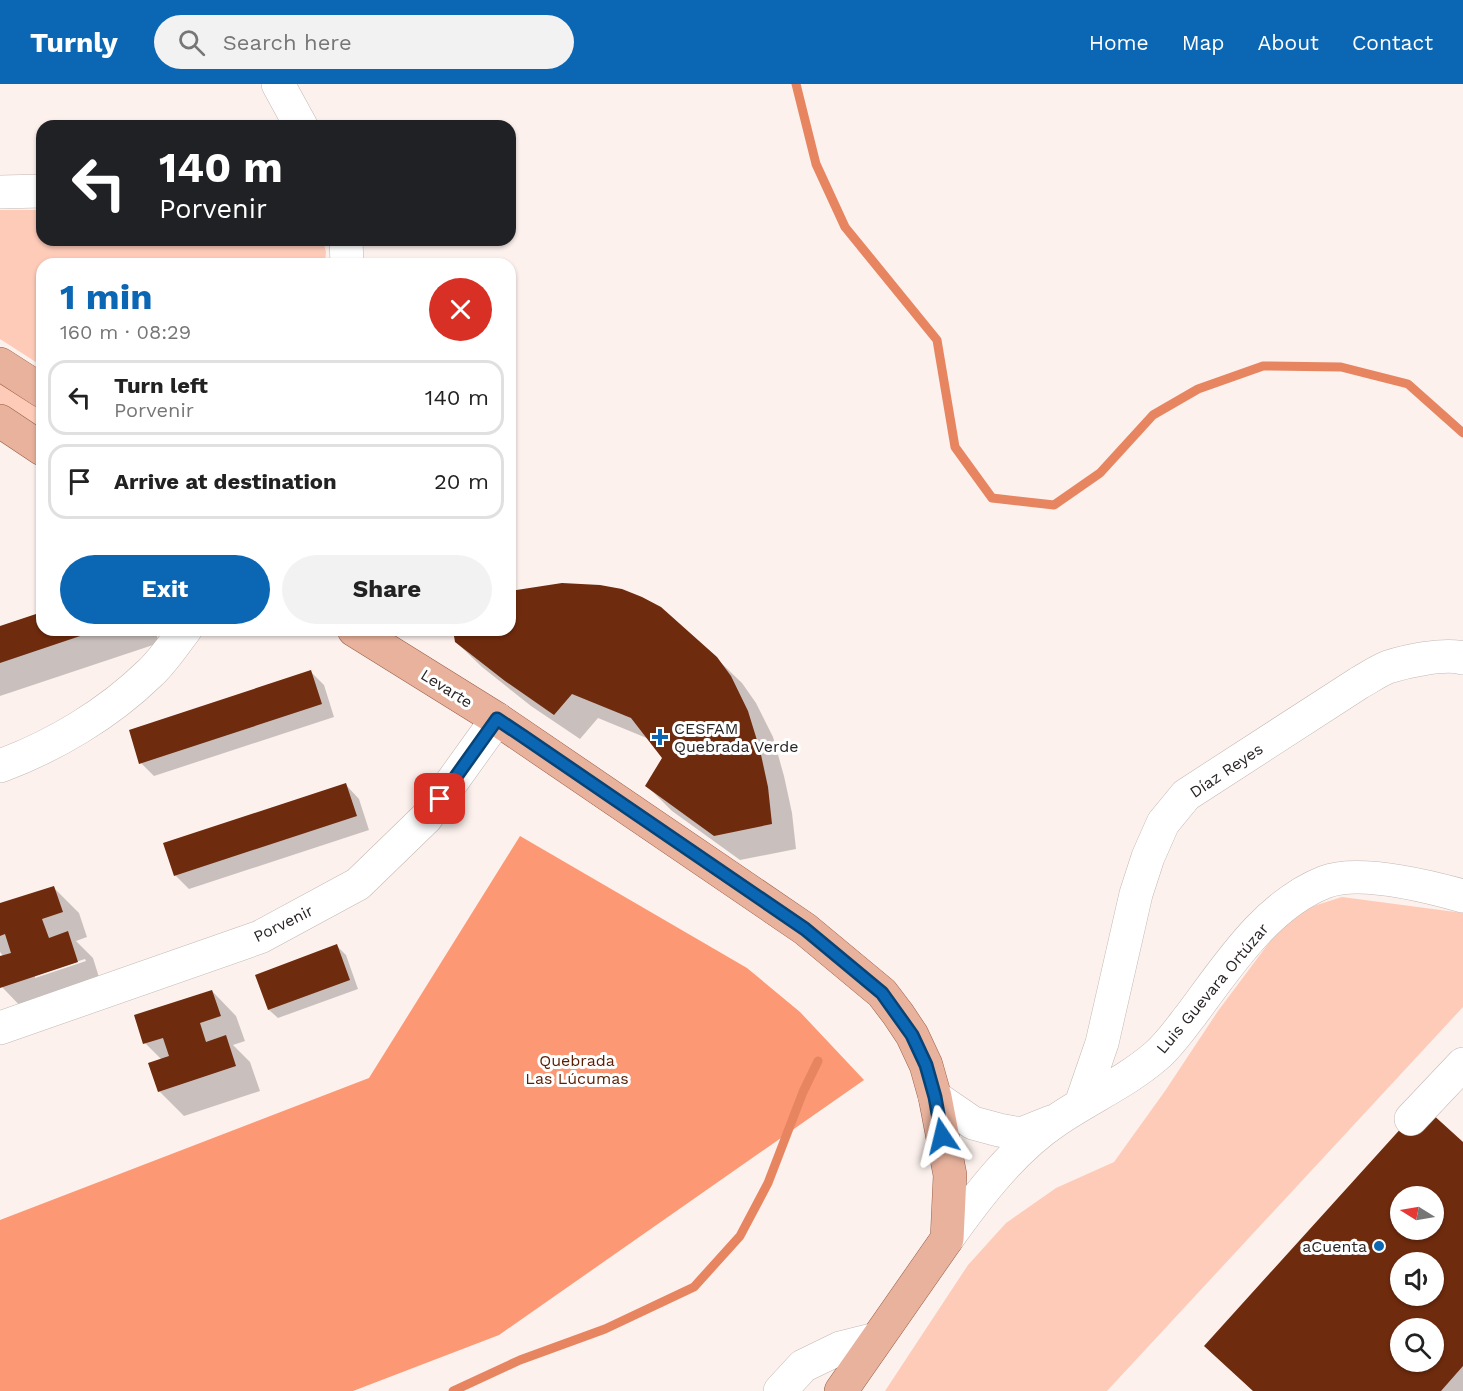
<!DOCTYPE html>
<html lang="en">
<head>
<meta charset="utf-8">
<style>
	body { margin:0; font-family:"Work Sans",sans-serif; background:#f2f2f2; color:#222; height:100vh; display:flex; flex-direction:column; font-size:22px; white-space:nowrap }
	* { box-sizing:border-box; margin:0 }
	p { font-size:20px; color:#767676 }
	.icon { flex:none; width:33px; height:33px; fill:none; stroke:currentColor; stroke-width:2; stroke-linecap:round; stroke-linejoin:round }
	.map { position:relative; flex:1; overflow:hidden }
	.drawer { position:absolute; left:36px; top:174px; width:480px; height:378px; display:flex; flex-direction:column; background:#fff; border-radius:18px; box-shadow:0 2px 4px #0004 }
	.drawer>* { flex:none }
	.banner { position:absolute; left:36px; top:36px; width:480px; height:126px; border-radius:18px; box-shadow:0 2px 4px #0004; background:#202124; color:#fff; overflow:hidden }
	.needle { width:39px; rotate:281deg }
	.fabs { position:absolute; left:1390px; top:1102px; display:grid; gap:12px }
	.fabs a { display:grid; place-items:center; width:54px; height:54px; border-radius:50%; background:#fff; box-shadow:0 2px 4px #0004; font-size:30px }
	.pin { position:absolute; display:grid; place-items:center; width:51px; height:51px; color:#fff; margin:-26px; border-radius:12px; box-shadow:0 3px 9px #0006 }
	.me { position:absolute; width:66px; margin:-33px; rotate:350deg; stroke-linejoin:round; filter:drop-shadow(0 0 4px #0008) }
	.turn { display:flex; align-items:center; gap:21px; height:126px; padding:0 24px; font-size:27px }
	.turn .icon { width:78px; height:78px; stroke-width:2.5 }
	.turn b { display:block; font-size:42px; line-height:51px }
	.round { display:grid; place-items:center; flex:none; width:63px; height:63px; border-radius:32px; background:#f2f2f2 }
	.overview { display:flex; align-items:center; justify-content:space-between; height:102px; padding:0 24px }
	h1 { font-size:36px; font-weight:700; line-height:45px; color:#0b67b4 }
	.primary-button { display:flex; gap:12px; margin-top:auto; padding:12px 24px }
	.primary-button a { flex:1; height:69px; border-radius:36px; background:#0b67b4; color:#fff; font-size:24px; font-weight:700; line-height:69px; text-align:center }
	.primary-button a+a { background:#f2f2f2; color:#222 }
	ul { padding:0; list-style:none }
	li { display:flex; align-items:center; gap:18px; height:75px; margin:0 12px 9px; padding:0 12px; border:3px solid #e0e0e0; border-radius:18px }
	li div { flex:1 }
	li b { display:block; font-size:22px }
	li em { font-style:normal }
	header { display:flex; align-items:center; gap:36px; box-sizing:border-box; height:84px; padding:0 30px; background:#0b67b4; color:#fff }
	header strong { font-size:28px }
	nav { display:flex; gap:33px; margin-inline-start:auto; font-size:21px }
	.search { width:420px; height:54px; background:#f2f2f2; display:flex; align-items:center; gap:15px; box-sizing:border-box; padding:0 21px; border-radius:33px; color:#767676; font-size:22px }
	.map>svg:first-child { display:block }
	.green { fill:#fecbb8 }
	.forest { fill:#fc9873 }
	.shadow { fill:#0003; fill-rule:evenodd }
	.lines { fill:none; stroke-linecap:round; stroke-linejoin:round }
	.stream { stroke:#e78561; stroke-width:9 }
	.building { fill:#6f2b0e; fill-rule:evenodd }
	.minor-casing { stroke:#c2b8b4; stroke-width:34 }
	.major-casing { stroke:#9b5f48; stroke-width:34 }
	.minor { stroke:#fff; stroke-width:33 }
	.major { stroke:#e8b29d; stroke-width:33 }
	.route-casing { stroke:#074375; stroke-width:15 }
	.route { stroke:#0b67b4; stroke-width:10 }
	.poi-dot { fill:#0b67b4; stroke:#fff; stroke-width:2 }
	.labels { text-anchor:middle; stroke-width:6; stroke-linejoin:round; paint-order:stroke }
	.street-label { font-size:16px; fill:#292524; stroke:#fff }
	.poi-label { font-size:16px; fill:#292524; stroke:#fff; text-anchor:start }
	.park-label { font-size:16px; fill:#5a1e03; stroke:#fff }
</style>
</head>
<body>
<header>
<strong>Turnly</strong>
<div class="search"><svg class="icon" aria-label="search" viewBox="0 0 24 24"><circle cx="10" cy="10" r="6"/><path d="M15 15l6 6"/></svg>Search here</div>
<nav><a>Home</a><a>Map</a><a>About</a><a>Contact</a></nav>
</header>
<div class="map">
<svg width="1463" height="1307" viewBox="0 0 1463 1307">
	<rect width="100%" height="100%" fill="#fcf1ed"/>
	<path class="green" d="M 0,126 L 42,126 L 42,156 L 323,156 L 326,168 L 325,180 L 42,180 L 42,282 L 0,255 Z
		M 0,287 L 42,316 L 42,349 L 0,321 Z
		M 1342,813 L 1463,829 L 1463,923 L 1107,1307 L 885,1307 L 968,1181 L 1006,1139 L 1056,1104 L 1114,1078 L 1165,1007 L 1218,927 L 1277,848 L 1304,825 Z"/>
	<path class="forest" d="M 520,752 L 747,884 L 800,928 L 864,996 L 499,1251 L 353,1307 L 0,1307 L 0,1136 L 369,994 Z"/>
	<path class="shadow" d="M 510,509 L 716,574 L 742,599 L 756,619 L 773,653 L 784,692 L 792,729 L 796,765 L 740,776 L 672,727 L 647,702 L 663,674 L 649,655 L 598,634 L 580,655 L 531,622 L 482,583 L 456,558 L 457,546 L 510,546 Z
		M 42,530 L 42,546 L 155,546 L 159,559 L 0,612 L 0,544 Z
		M 311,588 L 324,601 L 334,633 L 154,692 L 141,679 Z
		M 346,701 L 359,715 L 369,746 L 189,805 L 176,792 L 165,760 Z
		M 54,804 L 79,829 L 87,853 L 76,857 L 93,874 L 102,903 L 26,928 L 2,903 L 0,898 L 0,874 L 4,873 L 0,868 L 0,821 ZM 85,875 L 86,877 L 35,894 L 35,891 Z
		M 337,862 L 346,871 L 358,905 L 278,934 L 269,926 L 257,892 Z
		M 212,907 L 236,932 L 245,957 L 233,961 L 250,978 L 260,1007 L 184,1032 L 159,1007 L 162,976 L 145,959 Z
		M 1463,1060 L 1463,1307 L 1253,1307 L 1206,1262 ZM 1401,1113 L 1434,1113 L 1434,1146 L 1401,1146 ZM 1401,1179 L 1434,1179 L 1434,1212 L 1401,1212 ZM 1401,1245 L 1434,1245 L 1434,1278 L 1401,1278 Z"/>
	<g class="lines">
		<path class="stream" d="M 796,0 L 816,80 L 845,143 L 937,256 L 955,363 L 992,414 L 1054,421 L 1100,389 L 1153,331 L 1198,305 L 1263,282 L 1341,283 L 1408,300 L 1463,349
			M 453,1307 L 520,1276 L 605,1245 L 694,1203 L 740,1152 L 768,1099 L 803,1008 L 818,977"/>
	</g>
	<path class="building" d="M 562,499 L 600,501 L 622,505 L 642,513 L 661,523 L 717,573 L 731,592 L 748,627 L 760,666 L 768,703 L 772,740 L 714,752 L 645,702 L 662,674 L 631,634 L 572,610 L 554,631 L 505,597 L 455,558 L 453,546 L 510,546 L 510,507 Z
		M 42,528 L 42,546 L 98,546 L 0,579 L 0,542 Z
		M 311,586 L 322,620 L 139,680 L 129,646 Z
		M 346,699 L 357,732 L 174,792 L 163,759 Z
		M 54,802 L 63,828 L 42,835 L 49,854 L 68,847 L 78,878 L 0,904 L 0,872 L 11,869 L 5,850 L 0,852 L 0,819 Z
		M 337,860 L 350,896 L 268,926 L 255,891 Z
		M 212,906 L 221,932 L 200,939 L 206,958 L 226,951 L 236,982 L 158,1008 L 148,979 L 169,972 L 163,954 L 143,960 L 134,931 Z
		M 1430,1028 L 1463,1058 L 1463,1282 L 1441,1307 L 1253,1307 L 1204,1262 L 1404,1041 ZM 1401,1113 L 1434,1113 L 1434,1146 L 1401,1146 ZM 1401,1179 L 1434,1179 L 1434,1212 L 1401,1212 ZM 1401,1245 L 1434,1245 L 1434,1278 L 1401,1278 Z"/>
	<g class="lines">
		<defs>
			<path id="minor" d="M 278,0 L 301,42
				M 0,108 L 42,107
				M 346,156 L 347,180
				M 0,682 C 54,662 108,630 150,589 C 163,577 174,560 185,546
				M 0,944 L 260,853 L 358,800 L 426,734 L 497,635
				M 935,1013 L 973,1039 L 999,1046 L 1021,1050 L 1051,1038
				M 1081,1020 L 1102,959 L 1136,810 L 1148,773 L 1163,739 L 1186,711 L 1359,599 C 1368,594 1378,587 1388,583 C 1407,577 1444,569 1463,574
				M 1411,1035 L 1463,980
				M 947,1155 C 977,1113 1013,1065 1057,1036 C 1089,1014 1126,998 1156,972 C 1169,961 1180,945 1191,931 C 1227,883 1266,821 1325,798 C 1359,785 1427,802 1463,812
				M 780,1307 L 803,1282 L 840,1264 L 876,1255"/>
			<path id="major" d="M 0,280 L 42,307
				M 0,337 L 42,365
				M 354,546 L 497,635 L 805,845 L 882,909 L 898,930 L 912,951 L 926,981 L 935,1013 L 950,1091 L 947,1155 L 841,1307"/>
		</defs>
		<use href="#minor" class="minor-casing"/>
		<use href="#major" class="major-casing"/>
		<use href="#minor" class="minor"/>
		<use href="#major" class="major"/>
	</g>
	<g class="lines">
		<defs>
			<path id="route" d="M 440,715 L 497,635 L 524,653 L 805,845 L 882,909 L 912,951 L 926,981 L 935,1013 L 942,1052"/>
		</defs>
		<use href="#route" class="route-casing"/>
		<use href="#route" class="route"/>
	</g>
	<g class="poi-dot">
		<path d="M657 644h6v6h6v6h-6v6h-6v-6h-6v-6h6z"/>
		<circle cx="1379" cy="1162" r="6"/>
	</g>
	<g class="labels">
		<g class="street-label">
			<text transform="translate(447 604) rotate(32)" y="6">Levarte</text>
			<text transform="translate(1226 686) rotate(-34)" y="6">Díaz Reyes</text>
			<text transform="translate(283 839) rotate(-26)" y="6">Porvenir</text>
			<text transform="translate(1212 904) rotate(-50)" y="6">Luis Guevara Ortúzar</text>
		</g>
		<g class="poi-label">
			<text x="674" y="650">CESFAM<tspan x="674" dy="18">Quebrada Verde</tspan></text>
			<text x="1367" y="1168" text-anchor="end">aCuenta</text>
		</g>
		<g class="park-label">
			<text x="577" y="982">Quebrada<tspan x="577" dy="18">Las Lúcumas</tspan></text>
		</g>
	</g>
</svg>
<div class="fabs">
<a><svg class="needle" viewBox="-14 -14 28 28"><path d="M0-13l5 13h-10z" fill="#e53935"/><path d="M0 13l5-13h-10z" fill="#767676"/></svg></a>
<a><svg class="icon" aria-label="sound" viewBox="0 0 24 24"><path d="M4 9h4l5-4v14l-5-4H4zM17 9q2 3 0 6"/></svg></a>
<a><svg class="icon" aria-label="search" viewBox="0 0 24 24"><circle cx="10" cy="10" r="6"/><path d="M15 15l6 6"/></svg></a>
</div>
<div class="pin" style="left:440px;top:715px;background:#d93025"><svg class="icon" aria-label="arrive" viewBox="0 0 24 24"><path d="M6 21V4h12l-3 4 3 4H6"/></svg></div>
<svg class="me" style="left:942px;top:1052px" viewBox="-20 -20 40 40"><path d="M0-17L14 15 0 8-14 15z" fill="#0b67b4" stroke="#fff" stroke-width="4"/></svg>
<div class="banner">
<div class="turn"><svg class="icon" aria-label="left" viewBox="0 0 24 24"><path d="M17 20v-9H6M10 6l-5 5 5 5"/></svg><div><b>140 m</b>Porvenir</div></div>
</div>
<section class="drawer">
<div class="overview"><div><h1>1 min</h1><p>160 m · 08:29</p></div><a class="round" style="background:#d93025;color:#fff"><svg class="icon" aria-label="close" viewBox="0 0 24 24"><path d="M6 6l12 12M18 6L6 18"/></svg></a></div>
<ul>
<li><svg class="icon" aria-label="left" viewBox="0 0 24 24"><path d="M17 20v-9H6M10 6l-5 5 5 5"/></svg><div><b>Turn left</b><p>Porvenir</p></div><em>140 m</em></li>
<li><svg class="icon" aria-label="arrive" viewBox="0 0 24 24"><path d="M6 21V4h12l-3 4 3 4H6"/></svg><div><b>Arrive at destination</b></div><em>20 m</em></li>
</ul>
<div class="primary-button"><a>Exit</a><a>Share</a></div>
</section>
</div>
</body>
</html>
